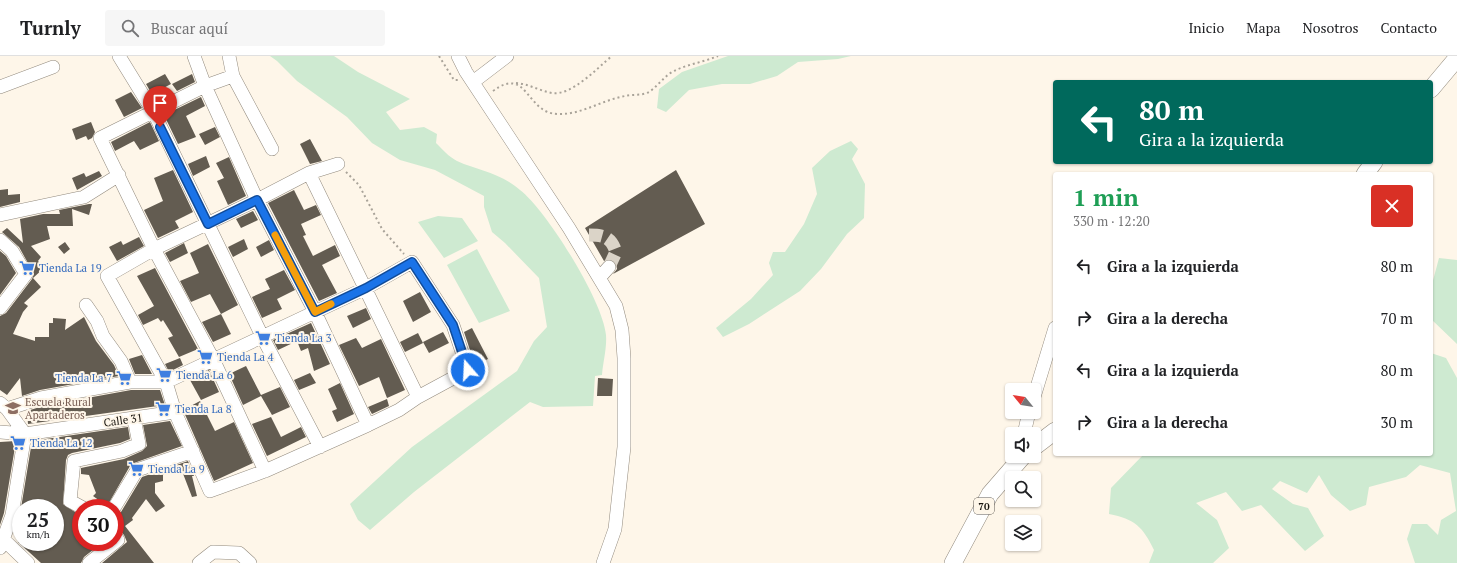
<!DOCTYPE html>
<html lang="es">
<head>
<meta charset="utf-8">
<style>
	body { margin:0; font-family:"PT Serif",serif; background:#f6f6f6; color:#202124; height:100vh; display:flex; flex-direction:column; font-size:15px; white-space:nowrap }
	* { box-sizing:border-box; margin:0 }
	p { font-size:13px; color:#757577 }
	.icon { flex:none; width:22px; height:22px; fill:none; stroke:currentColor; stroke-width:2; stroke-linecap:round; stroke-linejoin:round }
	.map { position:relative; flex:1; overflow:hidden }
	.side { position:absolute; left:1053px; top:116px; width:380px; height:284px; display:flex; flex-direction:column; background:#fff; border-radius:4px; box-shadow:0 1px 3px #0004 }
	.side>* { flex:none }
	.banner { position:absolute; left:1053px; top:24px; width:380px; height:84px; border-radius:4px; box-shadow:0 1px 3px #0004; background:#00695c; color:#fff; overflow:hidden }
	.needle { width:26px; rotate:300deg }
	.controls { position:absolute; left:1005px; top:327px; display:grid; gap:8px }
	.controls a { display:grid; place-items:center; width:36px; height:36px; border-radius:4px; background:#fff; box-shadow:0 1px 3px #0004; font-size:20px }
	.speed { position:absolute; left:12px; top:443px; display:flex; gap:8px; font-size:20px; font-weight:700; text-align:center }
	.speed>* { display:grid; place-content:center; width:52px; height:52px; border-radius:50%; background:#fff; box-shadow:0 1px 3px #0004; line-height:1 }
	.speed small { font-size:10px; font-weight:400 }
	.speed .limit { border:6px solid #d22; background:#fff; color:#111 }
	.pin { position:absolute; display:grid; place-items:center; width:34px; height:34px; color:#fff; margin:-41px -17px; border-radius:50% 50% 50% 0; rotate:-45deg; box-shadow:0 0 4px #0007 }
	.pin .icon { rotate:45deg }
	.me { position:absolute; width:44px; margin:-22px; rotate:341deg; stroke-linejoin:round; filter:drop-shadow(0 0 3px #0008) }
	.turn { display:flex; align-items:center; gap:14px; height:84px; padding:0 20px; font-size:18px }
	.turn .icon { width:52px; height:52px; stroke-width:2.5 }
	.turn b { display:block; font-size:28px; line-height:34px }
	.round { display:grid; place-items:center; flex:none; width:42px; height:42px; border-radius:4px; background:#f6f6f6 }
	.overview { display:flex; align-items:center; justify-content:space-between; height:68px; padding:0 20px }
	h1 { font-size:24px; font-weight:800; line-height:30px; color:#1e9e55 }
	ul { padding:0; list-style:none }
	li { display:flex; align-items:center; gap:12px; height:52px; padding:0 20px }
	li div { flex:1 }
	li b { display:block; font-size:15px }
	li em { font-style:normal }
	header { display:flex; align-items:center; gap:24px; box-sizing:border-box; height:56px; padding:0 20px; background:#fff; border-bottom:1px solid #e0e0e0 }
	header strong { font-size:19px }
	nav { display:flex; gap:22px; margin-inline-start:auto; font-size:14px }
	.search { width:280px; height:36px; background:#f6f6f6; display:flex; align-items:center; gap:10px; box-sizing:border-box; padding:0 14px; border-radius:4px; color:#757577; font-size:15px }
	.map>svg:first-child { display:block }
	.green { fill:#ceead1 }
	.building { fill:#635c51 }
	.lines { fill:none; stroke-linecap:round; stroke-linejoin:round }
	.minor-tunnel { stroke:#dbd4c8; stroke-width:13; stroke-dasharray:13 6; stroke-linecap:butt }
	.minor-casing { stroke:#928a7e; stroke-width:14 }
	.major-casing { stroke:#928a7e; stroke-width:18 }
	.path { stroke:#a9a399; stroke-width:2; stroke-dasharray:2 3; stroke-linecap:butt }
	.minor { stroke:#fff; stroke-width:13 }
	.major { stroke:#fff; stroke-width:17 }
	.route-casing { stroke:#114b97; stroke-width:10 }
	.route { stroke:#1a73e8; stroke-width:7 }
	.slow { stroke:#f59e0b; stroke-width:7 }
	.labels { text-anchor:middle; stroke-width:4; stroke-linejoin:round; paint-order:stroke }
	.shield { fill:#fef6e9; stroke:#5c5750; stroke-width:1 }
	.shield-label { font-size:10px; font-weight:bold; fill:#16130e }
	.shop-label { font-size:11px; fill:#366cbe; stroke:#fef6e9; text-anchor:start }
	.education-label { font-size:11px; fill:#785e54; stroke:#fef6e9; text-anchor:start }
	.street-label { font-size:11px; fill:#16130e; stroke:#fef6e9 }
</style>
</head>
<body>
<header>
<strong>Turnly</strong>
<div class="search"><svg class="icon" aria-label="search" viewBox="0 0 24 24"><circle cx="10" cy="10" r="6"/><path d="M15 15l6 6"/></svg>Buscar aquí</div>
<nav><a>Inicio</a><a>Mapa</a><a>Nosotros</a><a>Contacto</a></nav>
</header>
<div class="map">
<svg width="1457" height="507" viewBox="0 0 1457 507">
	<rect width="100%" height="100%" fill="#fef6e9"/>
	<path class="green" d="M 270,0 L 334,0 L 358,16 L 410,43 L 386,56 L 400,74 L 424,71 L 437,78 L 436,87 C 442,93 449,101 457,105 C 479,115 499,116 520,134 C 547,155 603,245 606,279 C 607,292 603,306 602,319 L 595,320 L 593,350 L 543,351 L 530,346 L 414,436 L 370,474 L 358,464 L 350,448 L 412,391 L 517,315 L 534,285 L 547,271 L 539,222 L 505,187 L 492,176 L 484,151 L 484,140 L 435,114 L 400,104 L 372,87 L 347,61 L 297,25 L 277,5 Z
		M 728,0 L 851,0 L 838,3 L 798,6 L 777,20 L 750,28 L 722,28 L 689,34 L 666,56 L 657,52 L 659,33 L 682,16 Z
		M 851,85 L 858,93 L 852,103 L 865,128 L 864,162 L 847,178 L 821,213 L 800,235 L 749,268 L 723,281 L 716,272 L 751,243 L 773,219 L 769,207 L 773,196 L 785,196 L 804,168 L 817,138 L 812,112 L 830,95 Z
		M 438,160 L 462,162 L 478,185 L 444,202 L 418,166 Z
		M 477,193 L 510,255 L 479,267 L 447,209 Z
		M 1439,202 L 1457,204 L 1457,288 L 1431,263 L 1431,232 Z
		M 1431,297 L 1446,302 L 1457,322 L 1457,507 L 1415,507 L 1407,483 L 1412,468 L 1427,468 L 1438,479 L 1441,464 L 1456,455 L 1450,417 L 1420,409 L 1406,421 L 1369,431 L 1366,449 L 1350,455 L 1331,439 L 1319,419 L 1307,437 L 1280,425 L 1272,433 L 1293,448 L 1308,452 L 1324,480 L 1305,495 L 1261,449 L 1242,455 L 1226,436 L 1196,447 L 1217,464 L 1229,492 L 1213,507 L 1149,507 L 1154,494 C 1143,471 1135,463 1109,458 L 1111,432 L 1144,398 L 1431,398 Z"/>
	<path class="building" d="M 165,18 L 171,28 L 152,38 L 146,28 Z
		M 192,18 L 195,26 L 177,35 L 172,28 Z
		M 131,36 L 142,52 L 124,61 L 115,44 Z
		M 201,41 L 205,50 L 186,60 L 196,81 L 178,88 L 164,59 Z
		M 91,66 L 95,76 L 92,82 L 88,84 L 86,80 L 76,84 L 72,73 Z
		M 150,66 L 159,85 L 140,94 L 134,85 L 115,95 L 111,86 Z
		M 215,71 L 220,81 L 205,89 L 199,78 Z
		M 310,83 L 322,105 L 310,108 L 300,88 Z
		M 206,100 L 210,111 L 193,120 L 188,108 Z
		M 229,101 L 246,140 L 228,149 L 217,125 L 224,122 L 216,107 Z
		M 173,114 L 193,156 L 175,165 L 179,172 L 158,182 L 144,154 L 163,145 L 154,122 Z
		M 676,114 L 705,168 L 613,218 L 617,213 L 616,208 L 611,203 L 604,205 L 585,172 Z
		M 99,115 L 102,120 L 77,134 L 72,122 L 84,117 L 86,121 Z
		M 8,133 L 8,139 L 20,138 L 20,146 L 0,151 L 0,134 Z
		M 294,134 L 304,154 L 316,149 L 321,159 L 301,168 L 306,179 L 303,180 L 313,200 L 335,189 L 340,200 L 322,209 L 337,237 L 319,245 L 268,147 Z
		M 89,148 L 92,148 L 89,159 L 72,153 L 73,170 L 47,170 L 50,183 L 31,190 L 41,201 L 38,205 L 44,212 L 33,222 L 41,231 L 24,247 L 28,250 L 23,256 L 13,278 L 35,285 L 35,281 L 49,281 L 49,267 L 53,267 L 53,262 L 66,263 L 65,274 L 84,261 L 96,285 L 114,309 L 119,320 L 40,334 L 22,340 L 20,322 L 7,339 L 0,334 L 0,260 L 6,257 L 32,223 L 34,218 L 19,191 L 2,176 L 7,172 L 23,187 L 20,163 L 43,158 L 60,158 L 59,154 Z
		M 253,155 L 258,164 L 241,172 L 236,163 Z
		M 139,181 L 144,190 L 117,205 L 109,191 L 121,185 L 123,189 Z
		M 244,183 L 248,193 L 233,201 L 228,191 Z
		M 269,184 L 274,194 L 261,201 L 256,191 Z
		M 65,186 L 70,193 L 64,198 L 58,191 Z
		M 184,187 L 188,197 L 170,206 L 165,197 Z
		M 208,188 L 238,249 L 221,258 L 210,238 L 191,246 L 180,225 L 199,217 L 190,197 Z
		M 0,195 L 6,200 L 16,217 L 0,239 Z
		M 155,212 L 198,293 L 179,301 L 168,282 L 173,280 L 163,264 L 161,266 L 158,262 L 143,269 L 138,259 L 154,250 L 137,220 Z
		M 284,214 L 295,234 L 277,243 L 282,253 L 262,262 L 252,241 L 270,233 L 265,223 Z
		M 420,236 L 431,256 L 413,266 L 403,245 Z
		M 366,252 L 371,263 L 353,272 L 347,260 Z
		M 221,258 L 231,278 L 213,286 L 202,266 Z
		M 311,267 L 330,308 L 314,315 L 308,292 L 301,295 L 297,285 L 278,294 L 273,284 Z
		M 472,272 L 488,303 L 475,309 L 464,276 Z
		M 443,276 L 449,287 L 429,297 L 423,286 Z
		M 418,277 L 423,287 L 405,296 L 400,286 Z
		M 356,282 L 362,292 L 381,283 L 405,334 L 387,342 L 379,321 L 359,330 L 339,289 Z
		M 142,299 L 152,318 L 135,318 L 129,303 Z
		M 180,302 L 183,309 L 169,316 L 165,308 Z
		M 246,310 L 261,339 L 280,331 L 290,351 L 272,359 L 261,340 L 243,349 L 229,318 Z
		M 209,314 L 219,336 L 201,344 L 190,324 Z
		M 310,317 L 316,327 L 299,334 L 294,324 Z
		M 598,322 L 613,323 L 612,340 L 597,340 Z
		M 340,327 L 354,358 L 337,366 L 332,355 L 337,353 L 328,333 Z
		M 131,334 L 160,334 L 165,349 L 28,368 L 27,355 L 43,350 Z
		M 387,343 L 389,350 L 372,358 L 368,351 Z
		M 200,345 L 215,375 L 234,366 L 253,407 L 214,425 L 183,354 Z
		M 271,361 L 281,381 L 301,371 L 306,381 L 267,400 L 252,368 Z
		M 170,365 L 182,390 L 134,407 L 130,410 L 106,452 L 95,452 L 100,445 L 93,440 L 96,437 L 89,419 L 81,418 L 81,412 L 124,403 L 142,395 L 147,390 L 143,369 Z
		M 128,371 L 130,383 L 120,387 L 72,397 L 68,399 L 66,404 L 63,448 L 81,460 L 81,486 L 103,486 L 84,501 L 81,507 L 41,507 L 18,486 L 55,486 L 55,452 L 21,452 L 32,385 Z
		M 16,385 L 4,457 L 0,469 L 0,386 Z
		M 188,405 L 194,420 L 192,420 L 197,440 L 192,441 L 182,415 L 163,419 L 163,425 L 155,427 L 155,437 L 165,450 L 156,456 L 146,443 L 132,462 L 133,464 L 125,470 L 154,507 L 102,507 L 127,486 L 124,479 L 115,468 L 115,460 L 121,456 L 142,421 Z
		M 21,453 L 21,476 L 14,476 L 20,462 Z"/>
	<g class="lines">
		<path class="minor-tunnel" d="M 589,179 C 604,179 611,181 616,196 L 609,211"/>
		<defs>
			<path id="minor" d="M 119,0 L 154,57 L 263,282 L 320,391
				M 194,0 L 205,30 L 257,144 L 315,256 L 368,369
				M 229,0 L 233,20
				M 458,0 L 466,16 L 569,172 L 616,250 L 622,274 L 624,302 L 624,391 L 615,473 L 603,507
				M 473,26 L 507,0
				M 0,31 L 53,11
				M 309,117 L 418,341
				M 0,159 L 84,141 L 119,119
				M 0,184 L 12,195 L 26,218 L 0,252
				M 600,221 L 609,211
				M 86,249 L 97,265 L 103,280 L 121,305 L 130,326
				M 1034,341 L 1055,272
				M 0,347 L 7,353 L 41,342 L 130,326 L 166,326 L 366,232 L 412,206 L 453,269 L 468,314 L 418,341 L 399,354 L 368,369 L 265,415 L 210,435 L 175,356 L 166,326 L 107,220 L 154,193 L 257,144 L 309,117 L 338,108
				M 0,376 L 25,378 L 175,356
				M 1024,378 L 1029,356
				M 265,415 L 213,303 L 154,193 L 100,82 L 205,30 L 233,20 L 272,93
				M 83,452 L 70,445 L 74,405 L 122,395 L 139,388 L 134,362
				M 114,452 L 137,414 L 193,395
				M 4,484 L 28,507
				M 0,492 L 12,459 L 25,378 L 7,353
				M 89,507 L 118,484 L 115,480
				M 199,507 L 213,496 L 239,497 L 250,507"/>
			<path id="major" d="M 1431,33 L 1457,2
				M 1365,118 L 1374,106
				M 1034,391 L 1055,375
				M 953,507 L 990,438 L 1023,400"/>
		</defs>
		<use href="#minor" class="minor-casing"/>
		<use href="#major" class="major-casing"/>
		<path class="path" d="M 439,0 L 454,24 L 458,24
			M 516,27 C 529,28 540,35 552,37 C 572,40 597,12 612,0
			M 493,35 C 528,9 526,58 558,58 C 581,59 602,44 625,40 C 632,38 642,40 649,36 C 658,30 664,20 674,15 C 688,8 704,6 718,0
			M 346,116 L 359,129 L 382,173 L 404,198"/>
		<use href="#minor" class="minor"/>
		<use href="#major" class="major"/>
	</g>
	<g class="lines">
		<defs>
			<path id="route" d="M 160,71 L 208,168 L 257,144 L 315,256 L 366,232 L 412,206 L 453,269 L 468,314"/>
		</defs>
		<use href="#route" class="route-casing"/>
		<use href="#route" class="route"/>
		<path class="slow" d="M 275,179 L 315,256 L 331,248"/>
	</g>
	<defs>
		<symbol id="supermarket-bare" viewBox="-9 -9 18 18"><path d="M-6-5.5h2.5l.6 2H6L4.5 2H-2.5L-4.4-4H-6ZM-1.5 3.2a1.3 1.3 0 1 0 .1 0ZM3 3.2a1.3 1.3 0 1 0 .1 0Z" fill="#3f7fe0" stroke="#fef6e9" stroke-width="2.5" paint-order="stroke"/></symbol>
		<symbol id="school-bare" viewBox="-9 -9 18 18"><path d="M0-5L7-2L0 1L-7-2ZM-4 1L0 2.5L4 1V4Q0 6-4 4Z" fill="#8d6e63" stroke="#fef6e9" stroke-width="2.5" paint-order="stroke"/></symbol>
	</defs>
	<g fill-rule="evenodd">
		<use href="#supermarket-bare" x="16" y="201" width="22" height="22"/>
		<use href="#supermarket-bare" x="252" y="271" width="22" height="22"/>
		<use href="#supermarket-bare" x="194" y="290" width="22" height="22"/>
		<use href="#supermarket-bare" x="153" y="308" width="22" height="22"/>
		<use href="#supermarket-bare" x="113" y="311" width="22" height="22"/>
		<use href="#school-bare" x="2" y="341" width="22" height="22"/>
		<use href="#supermarket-bare" x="152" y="342" width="22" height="22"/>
		<use href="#supermarket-bare" x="7" y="376" width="22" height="22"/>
		<use href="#supermarket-bare" x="125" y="402" width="22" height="22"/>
	</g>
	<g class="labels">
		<rect class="shield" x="974" y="442" width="20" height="16" rx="3"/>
		<g class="shield-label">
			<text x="984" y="454">70</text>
		</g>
		<g class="shop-label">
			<text x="39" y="216">Tienda La 19</text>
			<text x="275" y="286">Tienda La 3</text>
			<text x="217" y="305">Tienda La 4</text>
			<text x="176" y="323">Tienda La 6</text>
			<text x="112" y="326" text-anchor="end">Tienda La 7</text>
			<text x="175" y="357">Tienda La 8</text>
			<text x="30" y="391">Tienda La 12</text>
			<text x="148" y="417">Tienda La 9</text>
		</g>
		<g class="education-label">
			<text x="25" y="350">Escuela Rural<tspan x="25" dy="13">Apartaderos</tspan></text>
		</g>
		<g class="street-label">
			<text transform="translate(123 364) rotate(-8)" y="4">Calle 31</text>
		</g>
	</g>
</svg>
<div class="controls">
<a><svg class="needle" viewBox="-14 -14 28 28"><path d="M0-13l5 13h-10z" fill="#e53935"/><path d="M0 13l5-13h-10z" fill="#757577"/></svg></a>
<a><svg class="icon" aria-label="sound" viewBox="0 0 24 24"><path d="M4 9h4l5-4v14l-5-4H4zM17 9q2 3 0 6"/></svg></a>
<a><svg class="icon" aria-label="search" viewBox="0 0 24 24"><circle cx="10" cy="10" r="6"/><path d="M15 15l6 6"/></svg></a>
<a><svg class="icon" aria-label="layers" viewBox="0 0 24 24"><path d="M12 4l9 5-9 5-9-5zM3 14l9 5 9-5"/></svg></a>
</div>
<div class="speed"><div>25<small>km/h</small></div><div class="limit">30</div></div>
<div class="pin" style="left:160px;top:71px;background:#d93025"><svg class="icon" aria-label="arrive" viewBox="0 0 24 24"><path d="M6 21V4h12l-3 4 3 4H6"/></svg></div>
<svg class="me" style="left:468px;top:314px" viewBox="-20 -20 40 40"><circle r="17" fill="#1a73e8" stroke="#fff" stroke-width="3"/><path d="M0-11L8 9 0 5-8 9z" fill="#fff"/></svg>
<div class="banner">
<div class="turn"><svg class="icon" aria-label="left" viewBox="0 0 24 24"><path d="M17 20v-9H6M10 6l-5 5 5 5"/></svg><div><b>80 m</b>Gira a la izquierda</div></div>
</div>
<section class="side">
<div class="overview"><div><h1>1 min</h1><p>330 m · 12:20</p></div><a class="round" style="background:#d93025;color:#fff"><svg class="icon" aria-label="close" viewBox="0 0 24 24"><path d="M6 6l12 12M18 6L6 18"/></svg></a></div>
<ul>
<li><svg class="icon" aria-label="left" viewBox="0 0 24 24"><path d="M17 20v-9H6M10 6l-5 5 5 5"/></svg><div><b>Gira a la izquierda</b></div><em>80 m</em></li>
<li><svg class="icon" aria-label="right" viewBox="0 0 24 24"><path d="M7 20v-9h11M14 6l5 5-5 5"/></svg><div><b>Gira a la derecha</b></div><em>70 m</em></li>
<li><svg class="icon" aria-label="left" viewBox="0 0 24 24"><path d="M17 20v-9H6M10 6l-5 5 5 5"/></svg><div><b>Gira a la izquierda</b></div><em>80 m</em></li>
<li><svg class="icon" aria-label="right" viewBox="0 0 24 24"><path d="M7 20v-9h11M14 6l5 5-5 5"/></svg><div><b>Gira a la derecha</b></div><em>30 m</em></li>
</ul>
</section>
</div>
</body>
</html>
